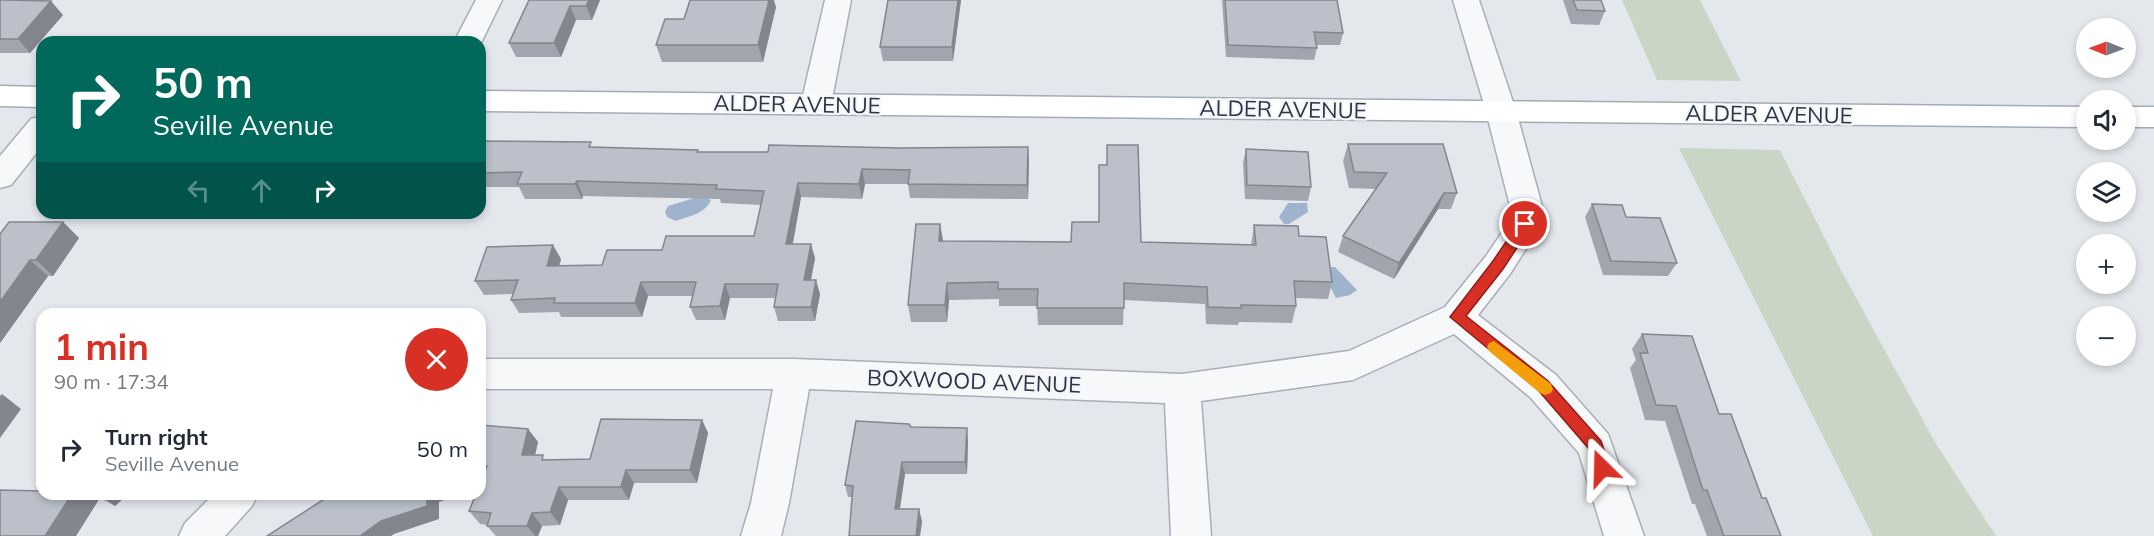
<!DOCTYPE html>
<html lang="en">
<head>
<meta charset="utf-8">
<style>
	body { margin:0; font-family:Mulish,sans-serif; background:#f6f6f7; color:#1f2937; height:100vh; display:flex; flex-direction:column; font-size:22px; white-space:nowrap }
	* { box-sizing:border-box; margin:0 }
	p { font-size:20px; color:#747a83 }
	.icon { flex:none; width:33px; height:33px; fill:none; stroke:currentColor; stroke-width:2; stroke-linecap:round; stroke-linejoin:round }
	.map { position:relative; flex:1; overflow:hidden }
	.sheet { position:absolute; left:36px; top:308px; width:450px; height:192px; display:flex; flex-direction:column; background:#fff; border-radius:18px; box-shadow:0 3px 9px #0003 }
	.sheet>* { flex:none }
	.hud { position:absolute; left:36px; top:36px; width:450px; height:183px; border-radius:18px; box-shadow:0 3px 9px #0003; background:#00695c; color:#fff; overflow:hidden }
	.needle { width:39px; rotate:271deg }
	.buttons { position:absolute; left:2076px; top:18px; display:grid; gap:12px }
	.buttons a { display:grid; place-items:center; width:60px; height:60px; border-radius:50%; background:#fff; box-shadow:0 3px 9px #0003; font-size:30px }
	.pin { position:absolute; display:grid; place-items:center; width:51px; height:51px; color:#fff; margin:-26px; border:3px solid #fff; border-radius:50%; box-shadow:0 2px 6px #0007 }
	.me { position:absolute; width:66px; margin:-33px; rotate:338deg; stroke-linejoin:round; filter:drop-shadow(0 0 4px #0008) }
	.turn { display:flex; align-items:center; gap:21px; height:126px; padding:0 18px; font-size:27px }
	.turn .icon { width:78px; height:78px; stroke-width:2.5 }
	.turn b { display:block; font-size:42px; line-height:51px }
	.lanes { display:flex; align-items:center; height:57px; padding:0 18px; background:#0003; justify-content:center; gap:30px; direction:ltr }
	.lanes .off { opacity:.35 }
	.round { display:grid; place-items:center; flex:none; width:63px; height:63px; border-radius:32px; background:#f6f6f7 }
	.summary { display:flex; align-items:center; justify-content:space-between; height:102px; padding:0 18px }
	h1 { font-size:36px; font-weight:700; line-height:45px; color:#d93025 }
	ul { padding:0; list-style:none }
	li { display:flex; align-items:center; gap:18px; height:78px; padding:0 18px }
	li div { flex:1 }
	li b { display:block; font-size:22px }
	li em { font-style:normal }
	.map>svg:first-child { display:block }
	.green { fill:#c9d6c5 }
	.water { fill:#9fb4cc }
	.lines { fill:none; stroke-linecap:round; stroke-linejoin:round }
	.minor-casing { stroke:#a9aeb7; stroke-width:3 }
	.major-casing { stroke:#a3abb8; stroke-width:3 }
	.minor { fill:#f7f8fa; fill-rule:evenodd }
	.major { fill:#fff; fill-rule:evenodd }
	.wall { fill:#a1a5ae }
	.shaded-wall { fill:#83868d }
	.building { fill:#bbc0ca; stroke:#83868d; stroke-width:1.5 }
	.route { fill:#d93025; stroke:#8d1f18; stroke-width:1.5 }
	.slow { fill:#f59e0b }
	.labels { text-anchor:middle; stroke-width:4.5; stroke-linejoin:round; paint-order:stroke }
	.street-label { font-size:22px; fill:#2b3445; stroke:#f4f6f9 }
</style>
</head>
<body>
<div class="map">
<svg width="2154" height="536" viewBox="0 0 2154 536">
	<rect width="100%" height="100%" fill="#e4e7ec"/>
	<path class="green" d="M 1622,0 L 1700,0 L 1741,81 L 1657,80 Z
		M 1679,148 L 1780,150 L 1842,272 L 1936,444 L 1996,536 L 1873,536 Z"/>
	<path class="water" d="M 701,196 L 711,200 C 705,214 689,216 676,221 L 667,217 L 665,212 L 668,206 Z
		M 1288,203 L 1307,203 L 1308,212 L 1289,224 L 1284,224 L 1279,217 Z
		M 1330,267 L 1335,267 L 1357,290 L 1350,295 L 1336,298 L 1330,286 Z"/>
	<g class="lines">
		<defs>
			<path id="minor" d="M 476,0 L 502,0 L 480,45 L 480,42 L 454,42 Z
				M 825,0 L 851,0 L 831,104 L 826,111 L 816,114 L 806,111 L 801,104 Z
				M 1453,0 L 1479,0 L 1516,111 L 1542,206 L 1541,224 L 1536,233 L 1510,274 L 1478,315 L 1556,375 L 1608,434 L 1644,536 L 1604,536 L 1579,453 L 1530,397 L 1454,334 L 1353,380 L 1201,401 L 1211,536 L 1171,536 L 1165,403 L 809,389 L 789,503 L 781,536 L 741,536 L 751,503 L 773,389 L 480,389 L 480,359 L 794,359 L 1182,374 L 1349,351 L 1445,307 L 1486,256 L 1509,222 L 1510,206 L 1486,111 Z
				M 42,116 L 42,146 L 11,185 L 0,188 L 0,156 L 31,119 Z
				M 214,494 L 258,494 L 252,506 L 225,536 L 179,536 L 185,523 Z"/>
			<path id="major" d="M 0,86 L 42,87 L 42,107 L 0,106 Z
				M 480,91 L 2086,107 L 2086,127 L 480,111 Z
				M 2126,107 L 2154,107 L 2154,127 L 2126,127 Z"/>
		</defs>
		<use href="#minor" class="minor-casing"/>
		<use href="#major" class="major-casing"/>
		<use href="#minor" class="minor"/>
		<use href="#major" class="major"/>
	</g>
	<path class="wall" d="M 0,0 L 63,15 L 30,53 L 0,53 Z
		M 529,0 L 600,0 L 592,20 L 576,20 L 561,57 L 516,57 L 509,43 Z
		M 888,0 L 961,0 L 953,61 L 883,61 L 880,47 Z
		M 1222,0 L 1337,0 L 1343,33 L 1340,45 L 1317,45 L 1317,48 L 1314,60 L 1226,57 Z
		M 1563,0 L 1601,0 L 1605,11 L 1599,25 L 1571,24 Z
		M 776,7 L 763,62 L 662,62 L 656,45 L 684,19 Z
		M 480,141 L 699,152 L 1029,161 L 1028,199 L 910,198 L 908,184 L 865,184 L 862,199 L 801,197 L 793,244 L 815,258 L 811,280 L 820,294 L 815,321 L 778,321 L 774,307 L 775,298 L 730,298 L 725,320 L 696,320 L 690,307 L 693,296 L 648,296 L 642,317 L 561,317 L 559,312 L 519,313 L 511,300 L 513,294 L 484,295 L 475,281 L 561,259 L 559,266 L 602,265 L 662,250 L 754,236 L 761,205 L 721,203 L 720,199 L 583,196 L 582,199 L 525,199 L 519,187 L 480,187 Z
		M 1348,144 L 1457,193 L 1451,209 L 1438,209 L 1394,279 L 1338,252 L 1343,236 L 1375,189 L 1349,188 L 1343,161 Z
		M 1246,149 L 1311,187 L 1308,201 L 1245,199 L 1243,163 Z
		M 1592,204 L 1626,217 L 1677,263 L 1668,276 L 1603,275 L 1585,217 Z
		M 63,222 L 79,238 L 53,276 L 48,276 L 0,343 L 0,234 Z
		M 1099,222 L 1141,242 L 1251,245 L 1254,225 L 1299,236 L 1332,282 L 1328,299 L 1295,298 L 1296,306 L 1292,323 L 1239,322 L 1238,325 L 1206,324 L 1205,304 L 1124,300 L 1123,325 L 1038,325 L 1037,306 L 999,306 L 999,299 L 949,300 L 947,322 L 911,322 L 908,305 L 940,224 L 943,241 L 1071,242 Z
		M 1642,334 L 1719,414 L 1781,536 L 1707,536 L 1695,504 L 1692,504 L 1665,421 L 1645,420 L 1630,368 L 1636,360 L 1632,349 Z
		M 702,420 L 708,433 L 697,483 L 634,483 L 629,500 L 568,500 L 560,525 L 542,526 L 538,536 L 496,536 L 487,526 L 487,525 L 480,524 L 469,511 L 528,429 L 538,442 L 535,455 L 546,460 L 590,459 Z
		M 911,427 L 968,440 L 967,474 L 905,474 L 900,509 L 922,521 L 920,536 L 849,536 L 852,497 L 848,497 L 845,485 Z
		M 42,494 L 128,494 L 115,506 L 100,498 Z"/>
	<path class="shaded-wall" d="M 589,0 L 600,0 L 592,20 L 586,6 Z
		M 769,0 L 774,0 L 776,7 L 763,62 L 758,45 Z
		M 958,0 L 961,0 L 953,61 L 952,47 Z
		M 51,1 L 63,15 L 30,53 L 18,39 Z
		M 570,6 L 576,20 L 561,57 L 554,43 Z
		M 1028,147 L 1029,161 L 1028,199 L 1027,185 Z
		M 862,169 L 865,184 L 862,199 L 859,184 Z
		M 577,181 L 583,196 L 582,199 L 575,184 Z
		M 798,183 L 801,197 L 790,258 L 786,244 Z
		M 1444,193 L 1438,209 L 1394,279 L 1399,263 Z
		M 63,222 L 79,238 L 53,276 L 36,260 Z
		M 940,224 L 943,241 L 939,241 Z
		M 811,244 L 815,258 L 808,294 L 804,280 Z
		M 553,245 L 561,259 L 555,280 L 547,266 Z
		M 30,260 L 48,276 L 0,343 L 0,302 Z
		M 816,280 L 820,294 L 815,321 L 811,307 Z
		M 641,282 L 648,296 L 642,317 L 635,303 Z
		M 947,283 L 949,300 L 947,322 L 945,305 Z
		M 725,284 L 730,298 L 725,320 L 720,306 Z
		M 2,394 L 21,409 L 0,438 L 0,396 Z
		M 702,420 L 708,433 L 697,483 L 690,470 Z
		M 967,428 L 968,440 L 967,474 L 965,462 Z
		M 528,429 L 538,442 L 532,468 L 522,455 Z
		M 902,462 L 905,474 L 898,520 L 895,509 Z
		M 487,466 L 480,486 L 480,469 Z
		M 626,470 L 634,483 L 629,500 L 621,487 Z
		M 559,487 L 568,500 L 560,525 L 550,512 Z
		M 72,494 L 93,494 L 100,498 L 76,536 L 45,536 Z
		M 99,494 L 128,494 L 115,506 Z
		M 427,494 L 461,494 L 439,502 L 439,519 L 394,534 L 391,536 L 360,536 L 381,521 Z
		M 919,509 L 922,521 L 920,536 L 916,536 Z
		M 532,513 L 542,526 L 538,536 L 535,536 L 527,526 Z"/>
	<path class="building" d="M 0,0 L 6,0 L 51,1 L 18,39 L 0,39 Z
		M 529,0 L 589,0 L 586,6 L 570,6 L 554,43 L 509,43 Z
		M 690,0 L 769,0 L 758,45 L 656,45 L 665,19 L 684,19 Z
		M 888,0 L 958,0 L 952,47 L 880,47 Z
		M 1225,0 L 1337,0 L 1343,33 L 1314,32 L 1317,48 L 1228,45 Z
		M 1573,0 L 1601,0 L 1605,11 L 1577,10 Z
		M 480,141 L 591,142 L 589,147 L 698,150 L 697,152 L 768,152 L 769,145 L 899,148 L 1028,147 L 1027,185 L 908,184 L 910,170 L 862,169 L 859,184 L 798,183 L 786,244 L 811,244 L 804,280 L 816,280 L 811,307 L 774,307 L 778,284 L 725,284 L 720,306 L 690,307 L 696,282 L 641,282 L 635,303 L 554,303 L 555,298 L 511,300 L 518,280 L 475,281 L 487,247 L 553,245 L 547,266 L 602,265 L 607,250 L 662,250 L 666,236 L 754,236 L 764,191 L 716,189 L 717,185 L 577,181 L 575,184 L 517,184 L 522,172 L 480,173 Z
		M 1348,144 L 1443,144 L 1457,193 L 1444,193 L 1399,263 L 1343,236 L 1387,173 L 1354,172 Z
		M 1107,145 L 1138,145 L 1141,242 L 1256,245 L 1254,225 L 1298,226 L 1299,236 L 1326,237 L 1332,282 L 1294,281 L 1296,306 L 1241,305 L 1241,308 L 1208,307 L 1207,287 L 1124,283 L 1124,308 L 1037,308 L 1038,289 L 998,289 L 998,282 L 947,283 L 945,305 L 908,305 L 916,224 L 940,224 L 939,241 L 1071,242 L 1072,222 L 1099,222 L 1099,165 L 1107,165 Z
		M 1246,149 L 1308,152 L 1311,187 L 1247,185 Z
		M 1592,204 L 1622,205 L 1626,217 L 1660,218 L 1677,263 L 1611,261 Z
		M 9,222 L 63,222 L 36,260 L 30,260 L 0,302 L 0,234 Z
		M 1642,334 L 1692,336 L 1719,414 L 1731,414 L 1762,498 L 1766,498 L 1781,536 L 1724,536 L 1707,490 L 1703,490 L 1676,406 L 1656,405 L 1640,353 L 1648,353 Z
		M 601,419 L 702,420 L 690,470 L 626,470 L 621,487 L 559,487 L 550,512 L 532,513 L 527,526 L 487,526 L 491,513 L 469,511 L 476,494 L 480,494 L 480,484 L 487,466 L 480,469 L 480,425 L 528,429 L 522,455 L 543,455 L 542,460 L 590,459 Z
		M 856,421 L 909,424 L 911,427 L 967,428 L 965,462 L 902,462 L 895,509 L 919,509 L 916,536 L 849,536 L 853,486 L 845,485 Z
		M 42,489 L 42,494 L 72,494 L 45,536 L 0,536 L 0,490 L 40,491 Z
		M 332,494 L 427,494 L 427,506 L 381,521 L 360,536 L 267,536 Z"/>
	<path class="route" d="M 1525,219 L 1530,221 L 1532,224 L 1530,228 L 1503,269 L 1466,316 L 1548,381 L 1601,441 L 1610,468 L 1608,473 L 1602,475 L 1597,473 L 1589,449 L 1538,390 L 1450,317 L 1493,261 L 1520,221 Z"/>
	<path class="slow" d="M 1494,341 L 1551,384 L 1553,389 L 1551,393 L 1545,395 L 1540,393 L 1489,351 L 1487,347 L 1489,343 Z"/>
	<g class="labels">
		<g class="street-label">
			<text transform="translate(797 104) rotate(1)" y="8">ALDER AVENUE</text>
			<text transform="translate(1283 109) rotate(1)" y="8">ALDER AVENUE</text>
			<text transform="translate(1769 114) rotate(1)" y="8">ALDER AVENUE</text>
			<text transform="translate(974 381) rotate(2)" y="8">BOXWOOD AVENUE</text>
		</g>
	</g>
</svg>
<div class="buttons">
<a><svg class="needle" viewBox="-14 -14 28 28"><path d="M0-13l5 13h-10z" fill="#e53935"/><path d="M0 13l5-13h-10z" fill="#747a83"/></svg></a>
<a><svg class="icon" aria-label="sound" viewBox="0 0 24 24"><path d="M4 9h4l5-4v14l-5-4H4zM17 9q2 3 0 6"/></svg></a>
<a><svg class="icon" aria-label="layers" viewBox="0 0 24 24"><path d="M12 4l9 5-9 5-9-5zM3 14l9 5 9-5"/></svg></a>
<a>+</a>
<a>−</a>
</div>
<div class="pin" style="left:1525px;top:224px;background:#d93025"><svg class="icon" aria-label="arrive" viewBox="0 0 24 24"><path d="M6 21V4h12l-3 4 3 4H6"/></svg></div>
<svg class="me" style="left:1602px;top:468px" viewBox="-20 -20 40 40"><path d="M0-17L14 15 0 8-14 15z" fill="#d93025" stroke="#fff" stroke-width="4"/></svg>
<div class="hud">
<div class="turn"><svg class="icon" aria-label="right" viewBox="0 0 24 24"><path d="M7 20v-9h11M14 6l5 5-5 5"/></svg><div><b>50 m</b>Seville Avenue</div></div>
<div class="lanes"><svg class="icon off" aria-label="left" viewBox="0 0 24 24"><path d="M17 20v-9H6M10 6l-5 5 5 5"/></svg><svg class="icon off" aria-label="ahead" viewBox="0 0 24 24"><path d="M12 20V5M6 11l6-6 6 6"/></svg><svg class="icon" aria-label="right" viewBox="0 0 24 24"><path d="M7 20v-9h11M14 6l5 5-5 5"/></svg></div>
</div>
<section class="sheet">
<div class="summary"><div><h1>1 min</h1><p>90 m · 17:34</p></div><a class="round" style="background:#d93025;color:#fff"><svg class="icon" aria-label="close" viewBox="0 0 24 24"><path d="M6 6l12 12M18 6L6 18"/></svg></a></div>
<ul>
<li><svg class="icon" aria-label="right" viewBox="0 0 24 24"><path d="M7 20v-9h11M14 6l5 5-5 5"/></svg><div><b>Turn right</b><p>Seville Avenue</p></div><em>50 m</em></li>
</ul>
</section>
</div>
</body>
</html>
